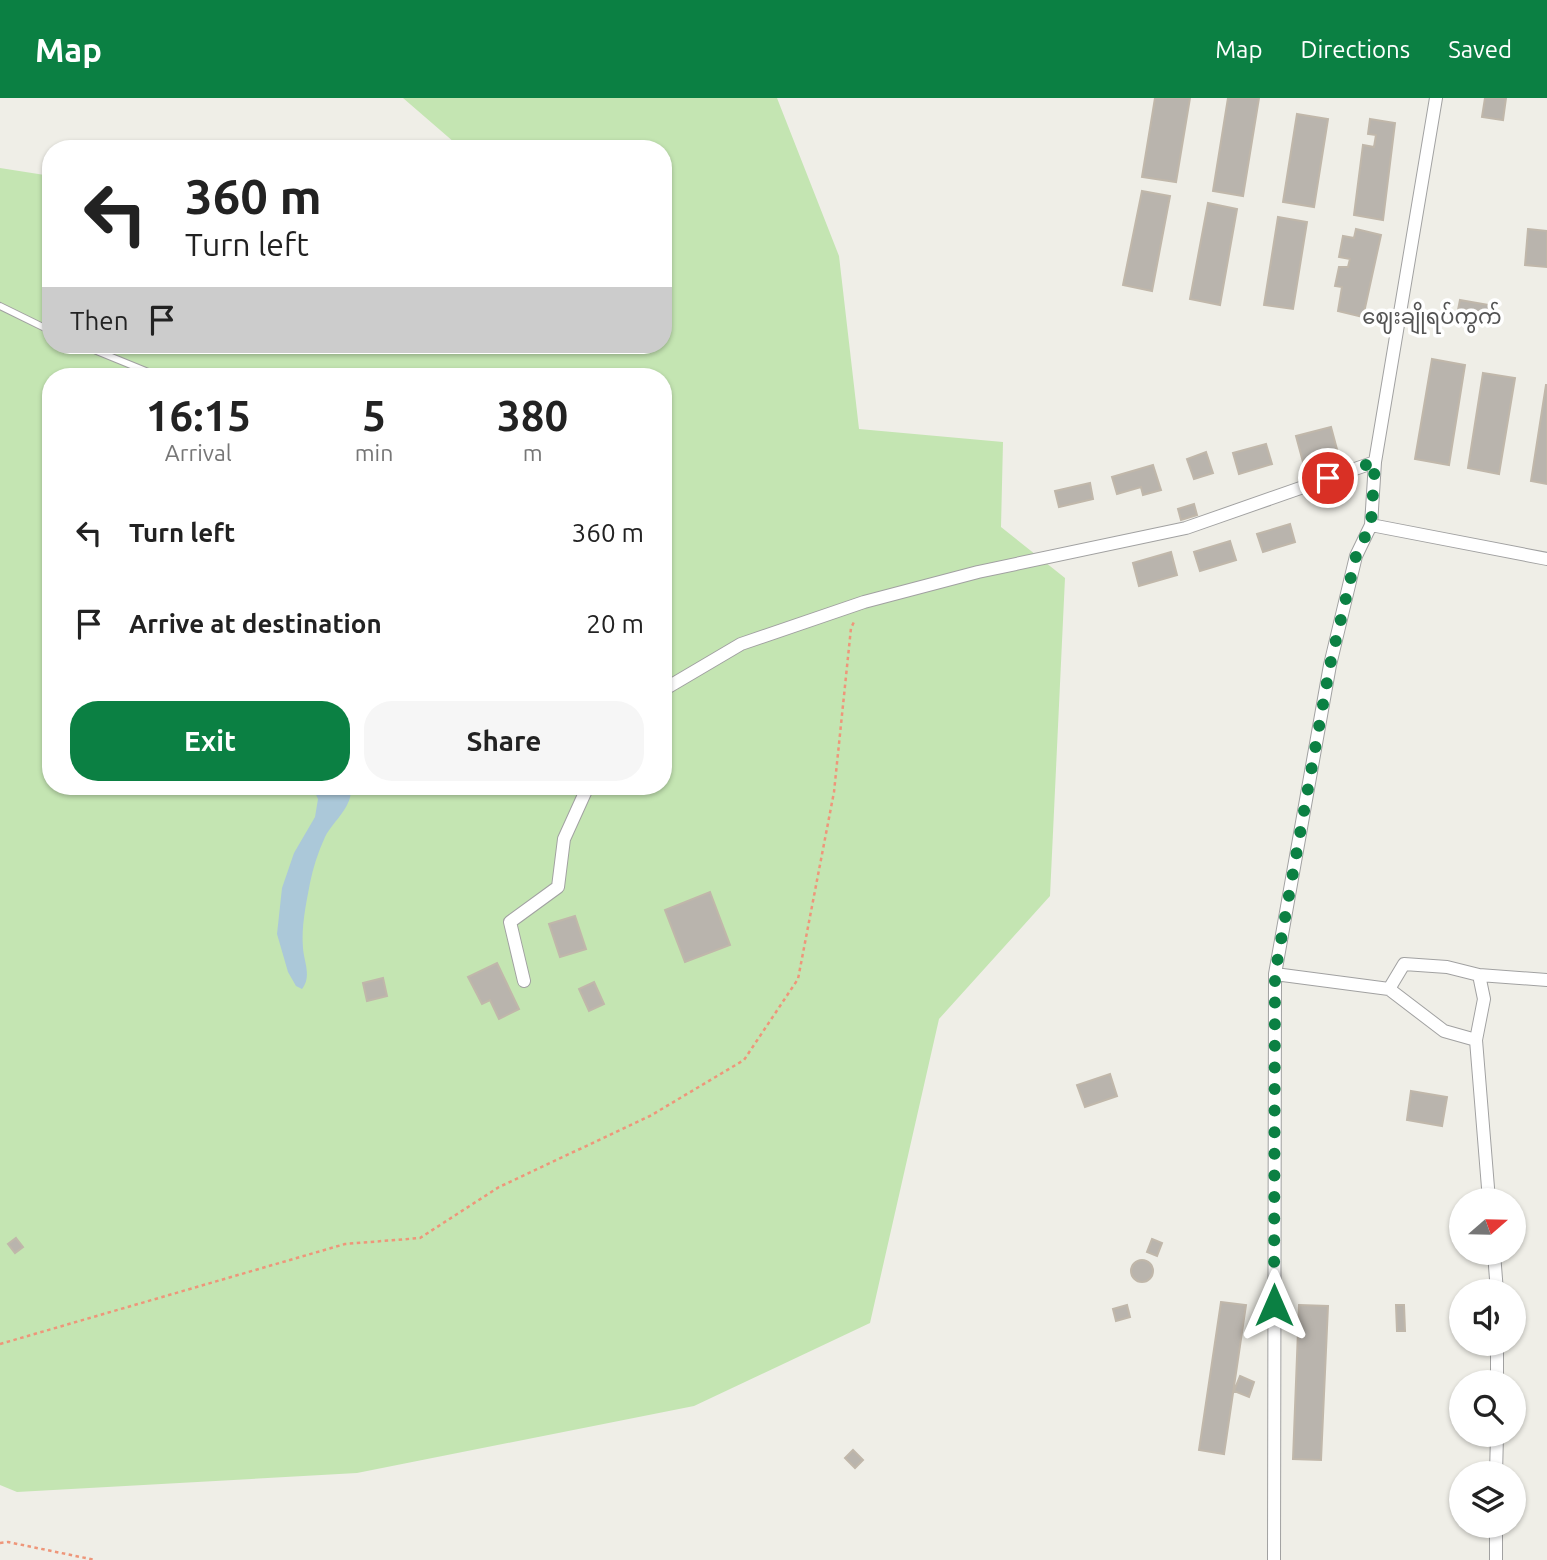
<!DOCTYPE html>
<html lang="en">
<head>
<meta charset="utf-8">
<style>
	body { margin:0; font-family:Ubuntu,"Noto Sans Myanmar",sans-serif; background:#f6f6f6; color:#222; height:100vh; display:flex; flex-direction:column; font-size:26px; white-space:nowrap }
	* { box-sizing:border-box; margin:0 }
	p { font-size:23px; color:#767676 }
	.icon { flex:none; width:38px; height:38px; fill:none; stroke:currentColor; stroke-width:2; stroke-linecap:round; stroke-linejoin:round }
	.map { position:relative; flex:1; overflow:hidden }
	.details { position:absolute; left:42px; top:270px; width:630px; height:427px; display:flex; flex-direction:column; background:#fff; border-radius:28px; box-shadow:0 2px 5px #0004 }
	.details>* { flex:none }
	.guide { position:absolute; left:42px; top:42px; width:630px; height:214px; border-radius:28px; box-shadow:0 2px 5px #0004; background:#fff; color:#222; overflow:hidden }
	.needle { width:46px; rotate:70deg }
	.controls { position:absolute; left:1449px; top:1090px; display:grid; gap:14px }
	.controls a { display:grid; place-items:center; width:77px; height:77px; border-radius:50%; background:#fff; box-shadow:0 2px 5px #0004; font-size:35px }
	.pin { position:absolute; display:grid; place-items:center; width:60px; height:60px; color:#fff; margin:-30px; border:4px solid #fff; border-radius:50%; box-shadow:0 2px 7px #0007 }
	.me { position:absolute; width:77px; margin:-38px; rotate:0deg; stroke-linejoin:round; filter:drop-shadow(0 0 5px #0008) }
	.turn { display:flex; align-items:center; gap:24px; height:147px; padding:0 28px; font-size:32px }
	.turn .icon { width:91px; height:91px; stroke-width:2.5 }
	.turn b { display:block; font-size:49px; line-height:60px }
	.then { display:flex; align-items:center; height:66px; padding:0 28px; background:#0003; gap:14px; font-size:26px }
	.eta { display:flex; justify-content:space-evenly; align-items:center; height:119px; text-align:center }
	.eta b { font-size:42px; font-weight:700; line-height:49px }
	.cta { display:flex; gap:14px; margin-top:auto; padding:14px 28px }
	.cta a { flex:1; height:80px; border-radius:28px; background:#0b8043; color:#fff; font-size:28px; font-weight:700; line-height:80px; text-align:center }
	.cta a+a { background:#f6f6f6; color:#222 }
	ul { padding:0; list-style:none }
	li { display:flex; align-items:center; gap:21px; height:91px; padding:0 28px }
	li div { flex:1 }
	li b { display:block; font-size:26px }
	li em { font-style:normal }
	header { display:flex; align-items:center; gap:42px; box-sizing:border-box; height:98px; padding:0 35px; background:#0b8043; color:#fff }
	header strong { font-size:33px }
	nav { display:flex; gap:38px; margin-inline-start:auto; font-size:24px }
	.map>svg:first-child { display:block }
	.grass { fill:#c4e5b2; fill-rule:evenodd }
	.water { fill:#abc8d9 }
	.building { fill:#b9b4ad; stroke:#c0b7aa; stroke-width:2 }
	.lines { fill:none; stroke-linecap:round; stroke-linejoin:round }
	.lane-casing { stroke:#a1a1a1; stroke-width:8 }
	.street-casing { stroke:#a1a1a1; stroke-width:14 }
	.path { stroke:#ee967a; stroke-width:2.5; stroke-dasharray:3.5 3.5; stroke-linecap:butt }
	.lane { stroke:#fff; stroke-width:6 }
	.street { stroke:#fff; stroke-width:12 }
	.route { stroke:#0b8043; stroke-width:12; stroke-dasharray:0 21.6 }
	.labels { text-anchor:middle; stroke-width:7; stroke-linejoin:round; paint-order:stroke }
	.quarter-label { font-size:21px; fill:#535353; stroke:#fff }
</style>
</head>
<body>
<header>
<strong>Map</strong>
<nav><a>Map</a><a>Directions</a><a>Saved</a></nav>
</header>
<div class="map">
<svg width="1547" height="1462" viewBox="0 0 1547 1462">
	<rect width="100%" height="100%" fill="#efeee7"/>
	<path class="grass" d="M 403,0 L 777,0 L 839,158 L 859,331 L 1003,344 L 1001,429 L 1065,480 L 1050,798 L 939,921 L 870,1225 L 694,1308 L 357,1375 L 17,1394 L 0,1387 L 0,70 L 51,78 L 51,247 L 663,247 L 663,51 L 462,51 ZM 51,278 L 663,278 L 663,688 L 51,688 Z"/>
	<path class="water" d="M 312,688 L 351,688 C 353,709 334,722 325,739 C 318,754 313,770 310,785 C 306,806 301,829 303,850 C 304,864 312,879 302,891 L 296,888 L 288,874 L 277,836 L 282,790 L 294,755 L 315,719 L 318,701 Z"/>
	<path class="building" d="M 1155,0 L 1190,0 L 1176,84 L 1142,79 Z
		M 1228,0 L 1259,0 L 1243,98 L 1213,93 Z
		M 1485,0 L 1506,0 L 1503,22 L 1482,19 Z
		M 1297,16 L 1328,21 L 1314,109 L 1283,104 Z
		M 1370,21 L 1395,25 L 1383,122 L 1354,117 L 1363,47 L 1374,49 L 1376,37 L 1368,36 Z
		M 1142,93 L 1170,98 L 1152,193 L 1123,187 Z
		M 1208,105 L 1237,111 L 1220,207 L 1190,201 Z
		M 1278,119 L 1307,124 L 1293,211 L 1264,207 Z
		M 1356,131 L 1381,137 L 1363,219 L 1338,213 L 1342,189 L 1335,188 L 1339,169 L 1348,169 L 1350,161 L 1339,159 L 1343,138 L 1354,140 Z
		M 1528,131 L 1547,133 L 1547,169 L 1525,167 Z
		M 1460,202 L 1489,207 L 1488,217 L 1458,212 Z
		M 1432,261 L 1465,267 L 1449,367 L 1415,361 Z
		M 1483,275 L 1515,280 L 1499,376 L 1468,370 Z
		M 1546,287 L 1547,287 L 1547,386 L 1531,383 Z
		M 1331,329 L 1338,355 L 1303,364 L 1296,338 Z
		M 1266,346 L 1272,366 L 1239,376 L 1233,355 Z
		M 1206,354 L 1213,375 L 1194,381 L 1187,361 Z
		M 1153,367 L 1161,392 L 1143,397 L 1141,389 L 1117,396 L 1112,379 Z
		M 1090,385 L 1093,401 L 1059,409 L 1055,393 Z
		M 1194,406 L 1197,417 L 1181,422 L 1178,411 Z
		M 1290,426 L 1295,444 L 1263,454 L 1257,436 Z
		M 1230,443 L 1236,462 L 1200,473 L 1194,454 Z
		M 1171,454 L 1177,477 L 1139,488 L 1133,465 Z
		M 710,794 L 730,847 L 685,864 L 665,812 Z
		M 575,818 L 586,851 L 560,859 L 549,826 Z
		M 497,865 L 519,911 L 499,921 L 490,902 L 482,906 L 468,879 Z
		M 383,880 L 387,898 L 367,903 L 363,885 Z
		M 594,884 L 604,906 L 589,913 L 579,891 Z
		M 1110,976 L 1117,998 L 1085,1009 L 1077,987 Z
		M 1411,993 L 1447,999 L 1442,1028 L 1407,1022 Z
		M 16,1140 L 23,1149 L 15,1155 L 8,1146 Z
		M 1152,1141 L 1162,1145 L 1157,1158 L 1147,1154 Z
		M1131 1173a11 11 0 1 1 22 0a11 11 0 1 1-22 0Z
		M 1221,1204 L 1246,1207 L 1224,1356 L 1199,1352 Z
		M 1127,1207 L 1130,1219 L 1116,1223 L 1113,1211 Z
		M 1299,1207 L 1328,1208 L 1321,1362 L 1293,1361 Z
		M 1396,1207 L 1404,1207 L 1405,1233 L 1397,1233 Z
		M 1240,1278 L 1254,1284 L 1249,1299 L 1234,1293 Z
		M 853,1352 L 863,1362 L 855,1370 L 845,1360 Z"/>
	<g class="lines">
		<defs>
			<path id="lane" d="M 0,208 L 51,233
				M 82,247 L 158,278"/>
			<path id="street" d="M 1371,427 L 1547,461
				M 663,592 L 741,546 L 864,504 L 978,474 L 1186,430 L 1375,364
				M 1275,876 L 1389,891 L 1444,933 L 1476,942 L 1484,901 L 1479,877 L 1447,869 L 1404,866 L 1389,891
				M 1479,877 L 1547,882
				M 524,883 L 510,824 L 558,789 L 564,741 L 588,688
				M 1476,942 L 1489,1102
				M 1494,1155 L 1497,1194
				M 1497,1284 L 1497,1246
				M 1496,1376 L 1497,1337
				M 1274,1462 L 1275,876 L 1330,567 L 1356,458 L 1371,427 L 1375,364 L 1436,0
				M 1496,1462 L 1496,1428"/>
		</defs>
		<use href="#lane" class="lane-casing"/>
		<use href="#street" class="street-casing"/>
		<path class="path" d="M 0,1246 L 345,1146 L 420,1140 L 499,1089 L 650,1018 L 744,962 L 798,881 L 834,694 L 851,530 L 855,522
			M 0,1445 L 8,1444 L 95,1462"/>
		<use href="#lane" class="lane"/>
		<use href="#street" class="street"/>
	</g>
	<g class="lines">
		<path class="route" d="M 1274,1207 L 1275,876 L 1330,567 L 1356,458 L 1371,426 L 1375,364 L 1328,380"/>
	</g>
	<g class="labels">
		<g class="quarter-label">
			<text x="1432" y="226">ဈေးချိုရပ်ကွက်</text>
		</g>
	</g>
</svg>
<div class="controls">
<a><svg class="needle" viewBox="-14 -14 28 28"><path d="M0-13l5 13h-10z" fill="#e53935"/><path d="M0 13l5-13h-10z" fill="#767676"/></svg></a>
<a><svg class="icon" aria-label="sound" viewBox="0 0 24 24"><path d="M4 9h4l5-4v14l-5-4H4zM17 9q2 3 0 6"/></svg></a>
<a><svg class="icon" aria-label="search" viewBox="0 0 24 24"><circle cx="10" cy="10" r="6"/><path d="M15 15l6 6"/></svg></a>
<a><svg class="icon" aria-label="layers" viewBox="0 0 24 24"><path d="M12 4l9 5-9 5-9-5zM3 14l9 5 9-5"/></svg></a>
</div>
<div class="pin" style="left:1328px;top:380px;background:#d93025"><svg class="icon" aria-label="arrive" viewBox="0 0 24 24"><path d="M6 21V4h12l-3 4 3 4H6"/></svg></div>
<svg class="me" style="left:1274px;top:1207px" viewBox="-20 -20 40 40"><path d="M0-17L14 15 0 8-14 15z" fill="#0b8043" stroke="#fff" stroke-width="4"/></svg>
<div class="guide">
<div class="turn"><svg class="icon" aria-label="left" viewBox="0 0 24 24"><path d="M17 20v-9H6M10 6l-5 5 5 5"/></svg><div><b>360 m</b>Turn left</div></div>
<div class="then">Then<svg class="icon" aria-label="arrive" viewBox="0 0 24 24"><path d="M6 21V4h12l-3 4 3 4H6"/></svg></div>
</div>
<section class="details">
<div class="eta">
<div><b>16:15</b><p>Arrival</p></div>
<div><b>5</b><p>min</p></div>
<div><b>380</b><p>m</p></div>
</div>
<ul>
<li><svg class="icon" aria-label="left" viewBox="0 0 24 24"><path d="M17 20v-9H6M10 6l-5 5 5 5"/></svg><div><b>Turn left</b></div><em>360 m</em></li>
<li><svg class="icon" aria-label="arrive" viewBox="0 0 24 24"><path d="M6 21V4h12l-3 4 3 4H6"/></svg><div><b>Arrive at destination</b></div><em>20 m</em></li>
</ul>
<div class="cta"><a>Exit</a><a>Share</a></div>
</section>
</div>
</body>
</html>
